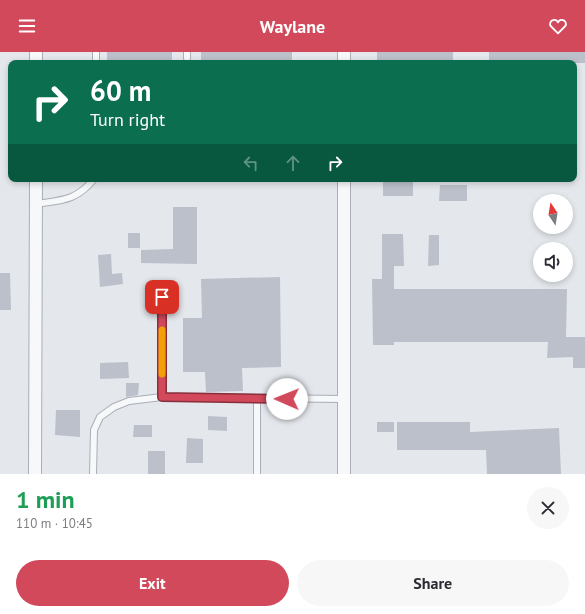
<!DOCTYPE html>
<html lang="en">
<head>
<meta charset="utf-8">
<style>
	body { margin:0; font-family:"PT Sans",sans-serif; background:#f7f7f7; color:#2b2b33; height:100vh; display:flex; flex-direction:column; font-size:15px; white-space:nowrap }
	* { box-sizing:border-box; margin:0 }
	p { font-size:13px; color:#7c7c81 }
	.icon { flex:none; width:22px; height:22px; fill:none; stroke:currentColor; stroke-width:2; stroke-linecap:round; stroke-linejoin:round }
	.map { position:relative; height:422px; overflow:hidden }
	.drawer { display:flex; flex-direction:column; background:#fff; flex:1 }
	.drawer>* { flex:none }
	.guide { position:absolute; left:8px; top:8px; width:569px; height:122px; border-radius:8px; box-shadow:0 2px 6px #0003; background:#0b6e4f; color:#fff; overflow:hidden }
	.needle { width:26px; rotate:348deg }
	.tools { position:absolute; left:533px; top:142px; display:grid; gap:8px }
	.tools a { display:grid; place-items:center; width:40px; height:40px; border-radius:50%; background:#fff; box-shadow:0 2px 6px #0003; font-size:20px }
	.pin { position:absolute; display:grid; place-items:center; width:34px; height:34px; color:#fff; margin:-17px; border-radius:8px; box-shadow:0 2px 6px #0006 }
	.me { position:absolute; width:44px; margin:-22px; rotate:271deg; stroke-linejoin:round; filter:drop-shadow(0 0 3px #0008) }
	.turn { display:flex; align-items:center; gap:14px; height:84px; padding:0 16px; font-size:18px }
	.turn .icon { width:52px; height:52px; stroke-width:2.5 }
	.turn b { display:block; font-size:28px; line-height:34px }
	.lanes { display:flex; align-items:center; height:38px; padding:0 16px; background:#0003; justify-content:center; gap:20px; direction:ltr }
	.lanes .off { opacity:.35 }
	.round { display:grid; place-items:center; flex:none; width:42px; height:42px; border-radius:21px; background:#f7f7f7 }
	.headline { display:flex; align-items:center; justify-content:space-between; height:68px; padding:0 16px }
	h1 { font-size:24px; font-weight:800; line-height:30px; color:#1e9e55 }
	.primary-button { display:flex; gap:8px; margin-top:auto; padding:8px 16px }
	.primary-button a { flex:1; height:46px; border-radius:24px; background:#d1495b; color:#fff; font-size:16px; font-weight:800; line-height:46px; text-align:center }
	.primary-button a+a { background:#f7f7f7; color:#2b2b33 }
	header { display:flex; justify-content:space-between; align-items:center; height:52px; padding:0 16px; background:#d1495b; color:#fff; font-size:18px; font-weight:800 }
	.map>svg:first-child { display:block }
	.building { fill:#bbc0ca }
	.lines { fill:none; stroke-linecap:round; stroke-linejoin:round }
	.lane-casing { stroke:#a9aeb7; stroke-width:8 }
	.street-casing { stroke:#a9aeb7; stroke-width:14 }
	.lane { stroke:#f7f8fa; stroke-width:6 }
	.street { stroke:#f7f8fa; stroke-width:12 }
	.route-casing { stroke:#882f3b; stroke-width:10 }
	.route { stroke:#d1495b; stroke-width:7 }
	.slow { stroke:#f59e0b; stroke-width:7 }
</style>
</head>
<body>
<header><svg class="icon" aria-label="menu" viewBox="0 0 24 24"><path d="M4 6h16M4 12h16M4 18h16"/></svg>Waylane<svg class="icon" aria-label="heart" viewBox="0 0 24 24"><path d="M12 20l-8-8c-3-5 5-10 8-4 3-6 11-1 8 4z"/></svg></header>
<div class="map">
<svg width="585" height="422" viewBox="0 0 585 422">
	<rect width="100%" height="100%" fill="#e4e7ec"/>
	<path class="building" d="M 107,0 L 172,0 L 172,11 L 107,11 Z
		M 201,0 L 292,0 L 292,11 L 201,11 Z
		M 377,0 L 453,0 L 453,11 L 377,11 Z
		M 489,0 L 585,0 L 585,11 L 489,11 Z
		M 383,127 L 413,127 L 413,144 L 383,144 Z
		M 440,133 L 467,133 L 467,149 L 439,149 Z
		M 173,155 L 197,155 L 197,212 L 141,211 L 141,198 L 173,197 Z
		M 128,181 L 140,181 L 140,196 L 128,196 Z
		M 382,182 L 403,182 L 404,214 L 394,214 L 394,237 L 567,237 L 566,285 L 585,285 L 585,316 L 573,316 L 573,305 L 547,306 L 548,290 L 394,290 L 394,293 L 373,293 L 372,227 L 382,227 Z
		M 429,183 L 439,183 L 439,213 L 428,214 Z
		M 111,202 L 112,222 L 122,221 L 123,232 L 100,235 L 98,203 Z
		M 0,221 L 10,221 L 11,258 L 0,258 Z
		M 280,225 L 281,315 L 242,316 L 243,339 L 206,340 L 205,320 L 183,320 L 183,266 L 202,266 L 201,227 Z
		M 128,310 L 129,326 L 100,327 L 100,311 Z
		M 126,331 L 139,331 L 138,343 L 126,345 Z
		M 56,358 L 80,358 L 80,385 L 55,383 Z
		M 208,364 L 227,365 L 227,379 L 208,378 Z
		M 377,370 L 394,370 L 394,380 L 377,380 Z
		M 397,370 L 470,370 L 470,380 L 559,376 L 561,422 L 487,422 L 486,398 L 397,398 Z
		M 134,373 L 152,373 L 152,385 L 133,385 Z
		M 187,386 L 203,387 L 203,411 L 186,411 Z
		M 148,399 L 165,399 L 165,422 L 148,422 Z"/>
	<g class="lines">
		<defs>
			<path id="lane" d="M 187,6 L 187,0
				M 96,11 L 96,0
				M 36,152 C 62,148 76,149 94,127
				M 162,245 L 162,345
				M 93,422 L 94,378 L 100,365 L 114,355 L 129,349 L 162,345 L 344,347
				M 257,422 L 257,346"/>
			<path id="street" d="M 344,0 L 344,11
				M 36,11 L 36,0
				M 344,127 L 344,422
				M 35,422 L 36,127"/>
		</defs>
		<use href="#lane" class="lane-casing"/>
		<use href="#street" class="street-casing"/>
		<use href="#lane" class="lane"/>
		<use href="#street" class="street"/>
	</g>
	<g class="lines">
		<defs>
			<path id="route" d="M 162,245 L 162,345 L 287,347"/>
		</defs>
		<use href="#route" class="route-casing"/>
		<use href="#route" class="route"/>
		<path class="slow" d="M 162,278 L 162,322"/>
	</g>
</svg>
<div class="tools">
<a><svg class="needle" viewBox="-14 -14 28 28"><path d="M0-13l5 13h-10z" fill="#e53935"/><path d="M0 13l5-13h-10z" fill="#7c7c81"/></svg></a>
<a><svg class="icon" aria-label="sound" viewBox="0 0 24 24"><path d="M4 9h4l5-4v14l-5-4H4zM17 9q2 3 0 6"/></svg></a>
</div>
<div class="pin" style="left:162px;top:245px;background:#d93025"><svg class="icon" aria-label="arrive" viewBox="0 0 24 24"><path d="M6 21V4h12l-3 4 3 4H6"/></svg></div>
<svg class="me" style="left:287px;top:347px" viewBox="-20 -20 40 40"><circle r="19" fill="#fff"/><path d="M0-13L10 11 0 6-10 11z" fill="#d1495b"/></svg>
<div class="guide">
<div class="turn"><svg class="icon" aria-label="right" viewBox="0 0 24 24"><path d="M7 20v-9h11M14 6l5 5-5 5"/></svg><div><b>60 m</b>Turn right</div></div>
<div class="lanes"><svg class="icon off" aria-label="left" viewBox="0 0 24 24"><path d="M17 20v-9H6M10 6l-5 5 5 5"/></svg><svg class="icon off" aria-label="ahead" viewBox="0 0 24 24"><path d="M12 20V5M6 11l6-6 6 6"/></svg><svg class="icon" aria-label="right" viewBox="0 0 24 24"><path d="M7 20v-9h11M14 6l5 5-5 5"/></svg></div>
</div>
</div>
<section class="drawer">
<div class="headline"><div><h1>1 min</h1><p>110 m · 10:45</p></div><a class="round"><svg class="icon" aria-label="close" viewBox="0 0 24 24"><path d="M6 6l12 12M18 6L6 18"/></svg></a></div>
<div class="primary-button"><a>Exit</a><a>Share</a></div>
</section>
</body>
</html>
